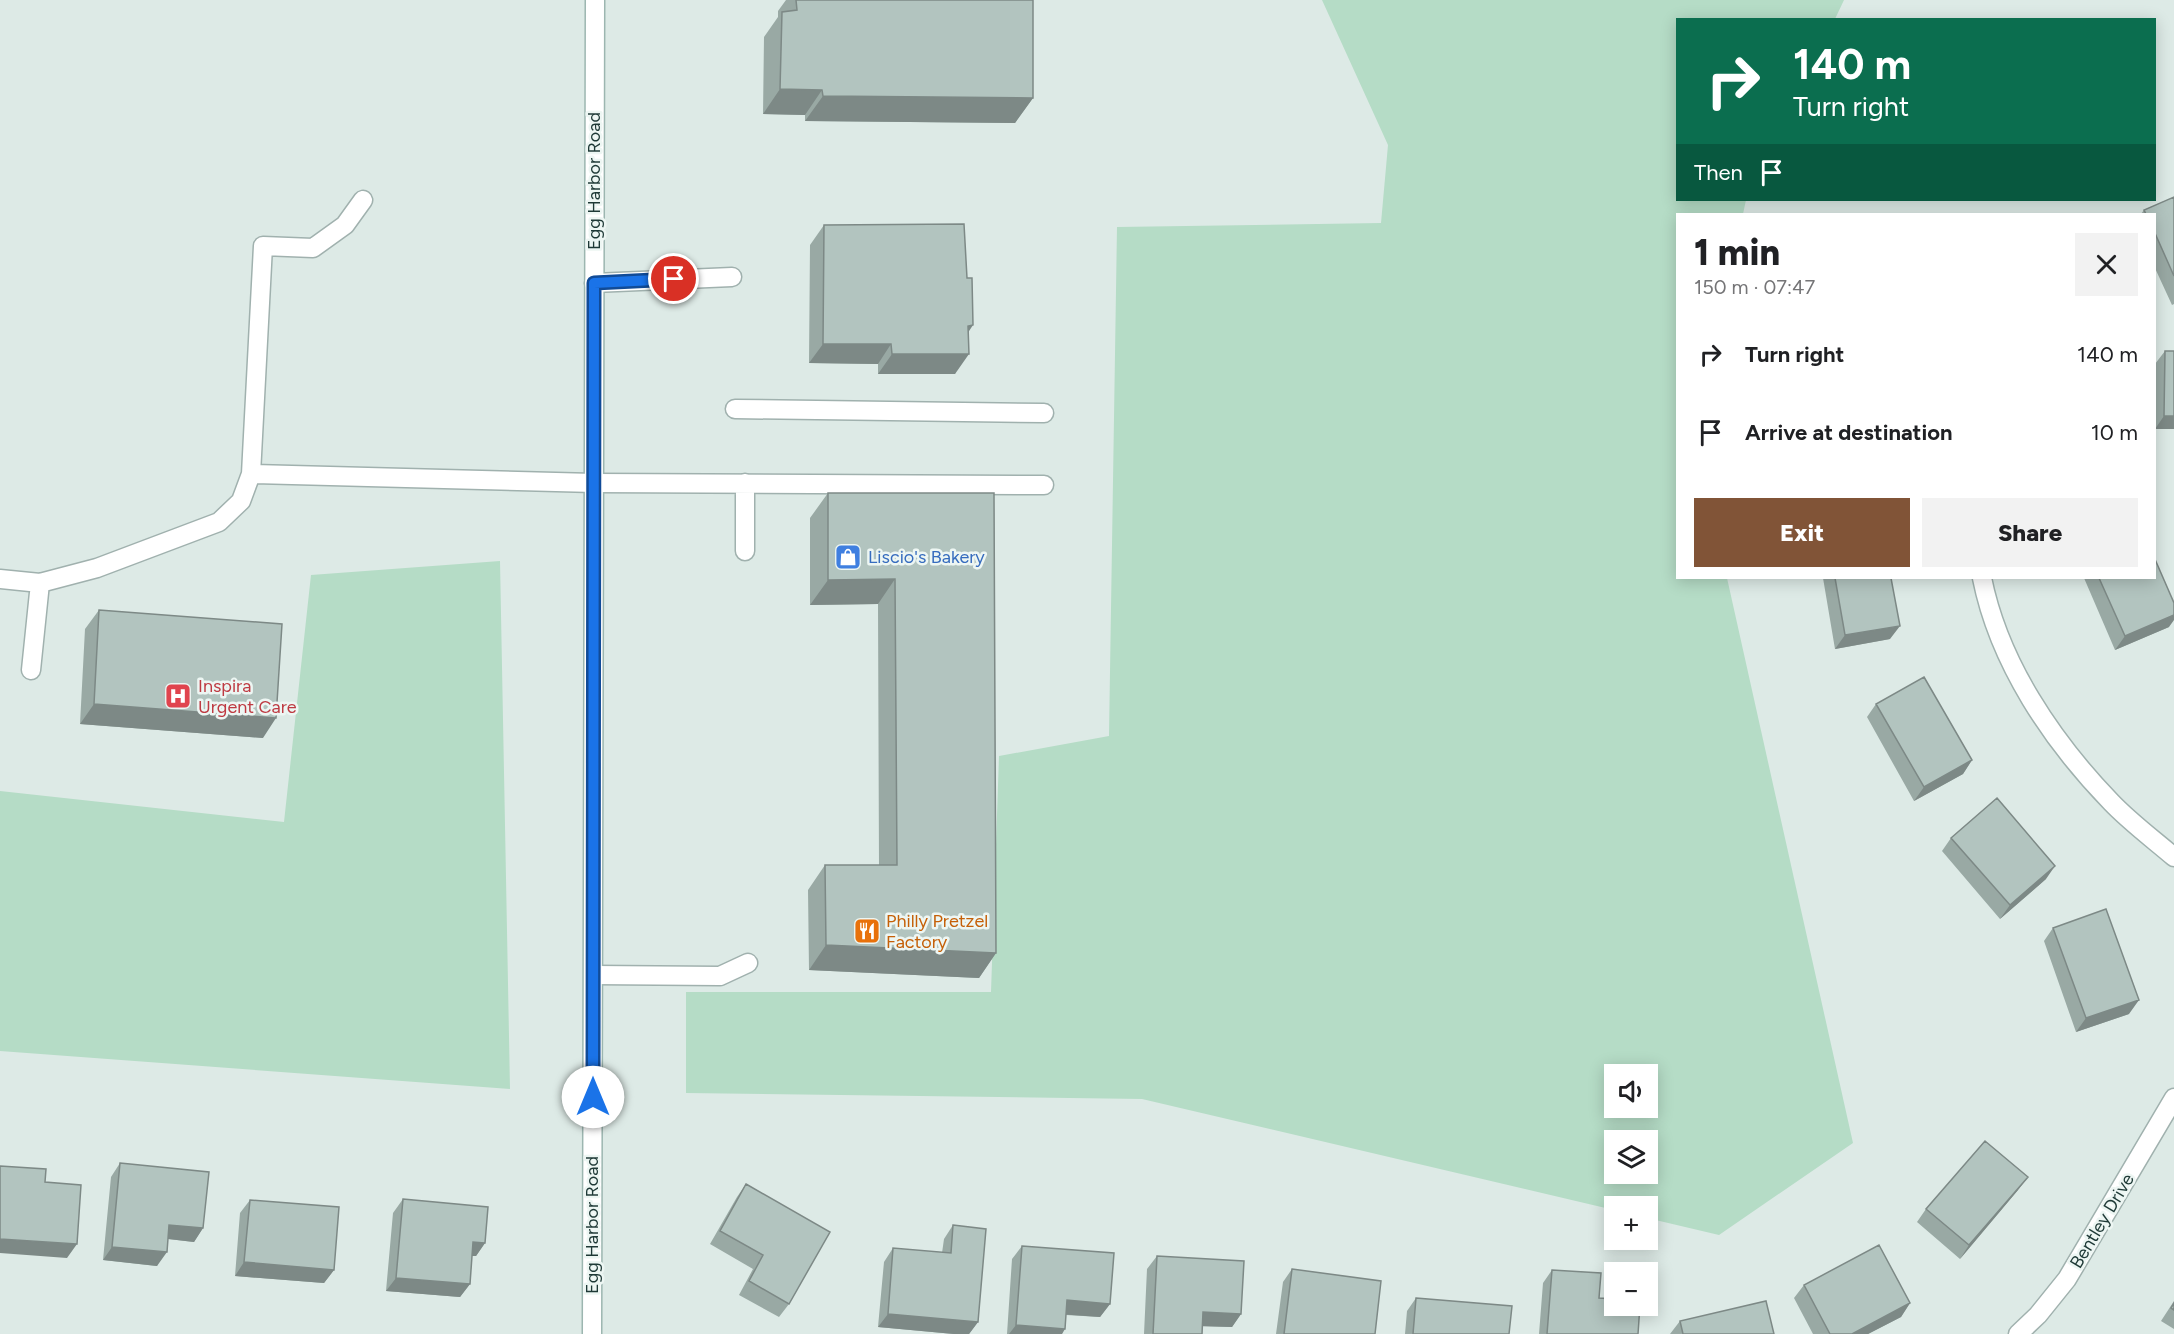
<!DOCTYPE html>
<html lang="en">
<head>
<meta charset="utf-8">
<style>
	body { margin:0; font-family:Figtree,sans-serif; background:#f2f2f2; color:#202124; height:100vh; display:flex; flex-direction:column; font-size:22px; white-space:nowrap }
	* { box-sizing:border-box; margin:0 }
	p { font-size:20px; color:#757577 }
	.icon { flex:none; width:33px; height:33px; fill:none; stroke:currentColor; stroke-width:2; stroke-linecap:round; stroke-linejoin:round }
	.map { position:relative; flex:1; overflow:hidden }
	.sheet { position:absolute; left:1676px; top:213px; width:480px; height:366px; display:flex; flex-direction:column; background:#fff; border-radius:0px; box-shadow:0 3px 15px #0003 }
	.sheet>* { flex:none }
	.guide { position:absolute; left:1676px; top:18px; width:480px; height:183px; border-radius:0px; box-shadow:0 3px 15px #0003; background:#0b6e4f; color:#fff; overflow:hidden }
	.tools { position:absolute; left:1604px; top:1064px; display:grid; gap:12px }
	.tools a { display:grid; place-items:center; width:54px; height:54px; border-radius:0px; background:#fff; box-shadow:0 3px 15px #0003; font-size:30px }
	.pin { position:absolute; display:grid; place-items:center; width:51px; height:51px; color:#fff; margin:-26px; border:3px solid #fff; border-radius:50%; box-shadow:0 2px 6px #0007 }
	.me { position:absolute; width:66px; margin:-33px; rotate:0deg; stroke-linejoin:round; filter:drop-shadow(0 0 4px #0008) }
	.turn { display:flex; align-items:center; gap:21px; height:126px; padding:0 18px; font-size:27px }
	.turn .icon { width:78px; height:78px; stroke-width:2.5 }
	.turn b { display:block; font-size:42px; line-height:51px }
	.then { display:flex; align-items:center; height:57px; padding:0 18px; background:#0003; gap:12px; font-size:22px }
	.round { display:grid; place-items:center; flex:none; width:63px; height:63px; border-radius:0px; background:#f2f2f2 }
	.summary { display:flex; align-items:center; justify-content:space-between; height:102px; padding:0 18px }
	h1 { font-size:36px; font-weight:800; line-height:45px }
	.action { display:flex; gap:12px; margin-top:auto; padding:12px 18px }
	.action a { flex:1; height:69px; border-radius:0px; background:#815437; color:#fff; font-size:24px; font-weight:800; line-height:69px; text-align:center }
	.action a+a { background:#f2f2f2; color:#202124 }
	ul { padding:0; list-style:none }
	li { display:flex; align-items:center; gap:18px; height:78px; padding:0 18px }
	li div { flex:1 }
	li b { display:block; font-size:22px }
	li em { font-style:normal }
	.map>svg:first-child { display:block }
	.green { fill:#b5dcc6; fill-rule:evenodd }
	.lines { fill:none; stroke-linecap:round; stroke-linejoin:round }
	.lane-casing { stroke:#a0b1ae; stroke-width:21 }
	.street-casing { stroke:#a0b1ae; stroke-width:21 }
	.secondary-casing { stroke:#9cb6b0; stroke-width:21 }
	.lane { stroke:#fff; stroke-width:18 }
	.street { stroke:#fff; stroke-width:18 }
	.secondary { stroke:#fff; stroke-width:18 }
	.wall { fill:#99a9a4 }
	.shaded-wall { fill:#7d8986 }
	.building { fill:#b2c4bf; stroke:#7d8986; stroke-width:1.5 }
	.route-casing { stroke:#114b97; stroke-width:15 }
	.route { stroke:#1a73e8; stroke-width:10 }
	.labels { text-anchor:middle; stroke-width:5; stroke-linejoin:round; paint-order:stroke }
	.street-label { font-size:18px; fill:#1e3936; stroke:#edf6f3 }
	.shop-label { font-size:18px; fill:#366cbe; stroke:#edf6f3; text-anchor:start }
	.health-label { font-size:18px; fill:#be3a42; stroke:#edf6f3; text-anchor:start }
	.food-label { font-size:18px; fill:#c56008; stroke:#edf6f3; text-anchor:start }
</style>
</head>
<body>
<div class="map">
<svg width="2174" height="1334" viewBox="0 0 2174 1334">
	<rect width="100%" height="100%" fill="#ddeae6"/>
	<path class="green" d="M 1322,0 L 1844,0 L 1835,19 L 1677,20 L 1677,200 L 1746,200 L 1743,214 L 1677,214 L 1677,578 L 1727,578 L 1853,1143 L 1719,1235 L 1647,1218 L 1647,1206 L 1614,1206 L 1614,1210 L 1142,1099 L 686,1093 L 686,992 L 991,992 L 999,756 L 1109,736 L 1117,227 L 1381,223 L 1388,145 ZM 1614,1074 L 1647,1074 L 1647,1107 L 1614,1107 ZM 1614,1140 L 1647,1140 L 1647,1173 L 1614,1173 Z
		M 500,561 L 510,1089 L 0,1051 L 0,791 L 284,822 L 311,575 Z"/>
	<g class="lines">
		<defs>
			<path id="lane" d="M 363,200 L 345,225 L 313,248 L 263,246 L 251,474 L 594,483 L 1044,485
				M 594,283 L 732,277
				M 735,409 L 1044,413
				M 745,483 L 745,551
				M 0,579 L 40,583 L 97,568 L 219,522 L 241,501 L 251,474
				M 31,670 L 40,583
				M 594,975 L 720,976 L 748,963"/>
			<path id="street" d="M 1982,578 C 1999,663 2052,741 2111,802 C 2130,822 2153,839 2174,857
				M 2018,1334 L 2038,1315 L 2067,1279 L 2174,1098"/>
			<path id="secondary" d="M 592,1334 L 595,0"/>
		</defs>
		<use href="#lane" class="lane-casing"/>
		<use href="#street" class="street-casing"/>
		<use href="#secondary" class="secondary-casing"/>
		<use href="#lane" class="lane"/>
		<use href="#street" class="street"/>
		<use href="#secondary" class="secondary"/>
	</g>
	<path class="wall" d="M 786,0 L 1033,0 L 1033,98 L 1015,123 L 805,121 L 805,115 L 763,114 L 764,37 L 778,17 L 778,11 Z
		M 2174,197 L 2174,304 L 2172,305 L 2154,266 L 2154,214 L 2141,214 L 2144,210 Z
		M 824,225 L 968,333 L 955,374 L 878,374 L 878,364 L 809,363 L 810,245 Z
		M 2165,351 L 2174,351 L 2174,458 L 2174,429 L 2155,429 L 2155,364 Z
		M 828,493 L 994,493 L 996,953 L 979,978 L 809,970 L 808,890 L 825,865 L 879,865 L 878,604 L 810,605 L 810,518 Z
		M 1823,578 L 1891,578 L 1890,639 L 1835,649 Z
		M 2084,578 L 2154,578 L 2169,627 L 2115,650 Z
		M 99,610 L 263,738 L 80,724 L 85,629 Z
		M 1876,704 L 1972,760 L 1963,774 L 1914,801 L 1867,717 Z
		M 1951,838 L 2046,879 L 2000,919 L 1942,851 Z
		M 2053,928 L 2129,1014 L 2076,1032 L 2044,941 Z
		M 120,1163 L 203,1228 L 194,1242 L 168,1239 L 157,1266 L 103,1260 L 111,1177 Z
		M 746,1184 L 789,1304 L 779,1317 L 739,1295 L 753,1269 L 710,1244 L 737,1197 Z
		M 2018,1190 L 1960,1259 L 1917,1222 L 1926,1209 Z
		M 403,1199 L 485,1243 L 476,1256 L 472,1256 L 470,1284 L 460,1297 L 386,1291 L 393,1213 Z
		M 250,1200 L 334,1270 L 324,1283 L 235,1276 L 240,1213 Z
		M 953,1225 L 978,1322 L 969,1334 L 954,1334 L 878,1327 L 884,1262 L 893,1248 L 942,1253 L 944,1239 Z
		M 1022,1246 L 1110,1304 L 1100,1317 L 1066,1315 L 1062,1334 L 1007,1334 L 1012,1259 Z
		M 1157,1256 L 1241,1314 L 1232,1327 L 1203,1326 L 1202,1334 L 1144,1334 L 1147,1269 Z
		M 1292,1269 L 1375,1334 L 1276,1334 L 1283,1282 Z
		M 1552,1270 L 1599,1298 L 1638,1334 L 1539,1334 L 1543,1283 Z
		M 1804,1285 L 1910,1303 L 1901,1317 L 1868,1334 L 1813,1334 L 1794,1298 Z
		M 1416,1298 L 1509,1334 L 1405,1334 L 1407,1311 Z
		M 2174,1301 L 2174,1329 L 2161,1321 Z
		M 1680,1321 L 1774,1334 L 1670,1334 Z"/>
	<path class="shaded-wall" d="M 780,89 L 822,90 L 805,115 L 763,114 Z
		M 823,96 L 1033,98 L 1015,123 L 805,121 Z
		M 973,325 L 960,345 L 968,326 Z
		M 823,344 L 891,344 L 878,364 L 809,363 Z
		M 892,354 L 969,354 L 955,374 L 878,374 Z
		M 2164,416 L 2174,416 L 2174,429 L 2155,429 Z
		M 895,579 L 878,604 L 810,605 L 828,580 Z
		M 2174,615 L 2174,620 L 2169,627 L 2115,650 L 2125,636 Z
		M 1900,626 L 1890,639 L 1835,649 L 1845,635 Z
		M 94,704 L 276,718 L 263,738 L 80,724 Z
		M 1972,760 L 1963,774 L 1914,801 L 1924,787 Z
		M 2055,866 L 2046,879 L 2000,919 L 2010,905 Z
		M 826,945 L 996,953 L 979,978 L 809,970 Z
		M 2139,1000 L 2129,1014 L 2076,1032 L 2086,1018 Z
		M 2028,1177 L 2018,1190 L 1960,1259 L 1969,1245 Z
		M 169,1225 L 203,1228 L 194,1242 L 160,1238 Z
		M 0,1239 L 77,1244 L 67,1258 L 0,1253 Z
		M 473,1242 L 485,1243 L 476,1256 L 464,1256 Z
		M 112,1247 L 167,1252 L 157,1266 L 103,1260 Z
		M 244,1262 L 334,1270 L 324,1283 L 235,1276 Z
		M 396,1278 L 470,1284 L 460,1297 L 386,1291 Z
		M 1067,1300 L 1110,1304 L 1100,1317 L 1058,1314 Z
		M 1910,1303 L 1901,1317 L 1868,1334 L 1852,1334 Z
		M 1203,1312 L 1241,1314 L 1232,1327 L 1194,1326 Z
		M 888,1314 L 978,1322 L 969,1334 L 954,1334 L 878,1327 Z
		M 1016,1325 L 1065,1329 L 1062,1334 L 1009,1334 Z"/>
	<path class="building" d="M 796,0 L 1033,0 L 1033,98 L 823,96 L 822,90 L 780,89 L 782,12 L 797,10 Z
		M 2174,197 L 2174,276 L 2154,231 L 2154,214 L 2146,214 L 2144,210 Z
		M 964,224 L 967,278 L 972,278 L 973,325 L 968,326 L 969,354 L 892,354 L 891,344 L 823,344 L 824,225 Z
		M 2165,351 L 2174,351 L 2174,416 L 2164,416 Z
		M 828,493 L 994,493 L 996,953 L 826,945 L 825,865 L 897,865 L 895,579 L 828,580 Z
		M 2154,557 L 2174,603 L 2174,615 L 2125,636 L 2099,578 L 2154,578 Z
		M 1835,578 L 1891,578 L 1900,626 L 1845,635 Z
		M 99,610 L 282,624 L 276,718 L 94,704 Z
		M 1924,677 L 1972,760 L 1924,787 L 1876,704 Z
		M 1997,798 L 2055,866 L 2010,905 L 1951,838 Z
		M 2106,909 L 2139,1000 L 2086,1018 L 2053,928 Z
		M 1985,1141 L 2028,1177 L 1969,1245 L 1926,1209 Z
		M 120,1163 L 209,1172 L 203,1228 L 169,1225 L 167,1252 L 112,1247 Z
		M 0,1166 L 46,1169 L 45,1182 L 81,1185 L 77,1244 L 0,1239 Z
		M 746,1184 L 830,1232 L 789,1304 L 749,1281 L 763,1255 L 720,1231 Z
		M 403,1199 L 488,1207 L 485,1243 L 473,1242 L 470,1284 L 396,1278 Z
		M 250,1200 L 339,1207 L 334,1270 L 244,1262 Z
		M 953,1225 L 986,1229 L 978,1322 L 888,1314 L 893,1248 L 951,1253 Z
		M 1879,1245 L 1910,1303 L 1852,1334 L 1830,1334 L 1804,1285 Z
		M 1022,1246 L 1114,1253 L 1110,1304 L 1067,1300 L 1065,1329 L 1016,1325 Z
		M 1157,1256 L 1244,1261 L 1241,1314 L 1203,1312 L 1202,1334 L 1153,1334 Z
		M 1292,1269 L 1381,1281 L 1375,1334 L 1284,1334 Z
		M 1552,1270 L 1601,1273 L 1599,1298 L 1614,1299 L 1614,1305 L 1640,1305 L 1638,1334 L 1547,1334 Z
		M 1416,1298 L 1512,1306 L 1509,1334 L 1413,1334 Z
		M 1766,1301 L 1774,1334 L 1683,1334 L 1680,1321 Z
		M 2174,1303 L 2174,1310 L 2171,1308 Z"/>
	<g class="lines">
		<defs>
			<path id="route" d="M 593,1097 L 594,283 L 674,279"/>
		</defs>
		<use href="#route" class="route-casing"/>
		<use href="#route" class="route"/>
	</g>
	<defs>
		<symbol id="shop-square" viewBox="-11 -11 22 22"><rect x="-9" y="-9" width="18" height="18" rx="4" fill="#3f7fe0" stroke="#edf6f3"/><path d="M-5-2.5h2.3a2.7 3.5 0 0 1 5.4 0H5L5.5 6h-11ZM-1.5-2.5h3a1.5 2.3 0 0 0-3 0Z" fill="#fff"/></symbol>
		<symbol id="hospital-square" viewBox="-11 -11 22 22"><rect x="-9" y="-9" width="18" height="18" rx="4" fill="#e0444e" stroke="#edf6f3"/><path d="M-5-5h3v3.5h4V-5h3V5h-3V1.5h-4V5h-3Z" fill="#fff"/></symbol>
		<symbol id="restaurant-square" viewBox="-11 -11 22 22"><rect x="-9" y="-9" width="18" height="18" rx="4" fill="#e8710a" stroke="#edf6f3"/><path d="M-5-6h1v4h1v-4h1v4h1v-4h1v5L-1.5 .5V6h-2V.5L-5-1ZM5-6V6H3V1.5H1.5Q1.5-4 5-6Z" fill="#fff"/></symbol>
	</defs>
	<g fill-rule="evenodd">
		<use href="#shop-square" x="833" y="542" width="30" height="30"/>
		<use href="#hospital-square" x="163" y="681" width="30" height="30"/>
		<use href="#restaurant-square" x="852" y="916" width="30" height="30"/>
	</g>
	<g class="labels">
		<g class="street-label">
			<text transform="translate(594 181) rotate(-90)" y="6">Egg Harbor Road</text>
			<text transform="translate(2102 1221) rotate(-59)" y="6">Bentley Drive</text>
			<text transform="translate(592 1225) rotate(-90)" y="6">Egg Harbor Road</text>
		</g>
		<g class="shop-label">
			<text x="868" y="563">Liscio's Bakery</text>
		</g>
		<g class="health-label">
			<text x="198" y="692">Inspira<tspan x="198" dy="21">Urgent Care</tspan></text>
		</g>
		<g class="food-label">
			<text x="886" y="927">Philly Pretzel<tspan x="886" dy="21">Factory</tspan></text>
		</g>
	</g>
</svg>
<div class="tools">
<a><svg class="icon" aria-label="sound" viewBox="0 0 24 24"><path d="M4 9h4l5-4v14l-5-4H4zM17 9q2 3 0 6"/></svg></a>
<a><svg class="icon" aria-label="layers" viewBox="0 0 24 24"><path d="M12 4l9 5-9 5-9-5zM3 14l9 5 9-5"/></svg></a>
<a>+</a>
<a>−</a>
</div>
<div class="pin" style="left:674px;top:279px;background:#d93025"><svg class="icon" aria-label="arrive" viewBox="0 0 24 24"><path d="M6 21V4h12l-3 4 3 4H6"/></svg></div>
<svg class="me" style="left:593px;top:1097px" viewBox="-20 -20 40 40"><circle r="19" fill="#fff"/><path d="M0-13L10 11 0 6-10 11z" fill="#1a73e8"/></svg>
<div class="guide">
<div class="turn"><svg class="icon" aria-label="right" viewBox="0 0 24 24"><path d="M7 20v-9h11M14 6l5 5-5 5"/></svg><div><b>140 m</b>Turn right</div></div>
<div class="then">Then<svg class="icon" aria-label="arrive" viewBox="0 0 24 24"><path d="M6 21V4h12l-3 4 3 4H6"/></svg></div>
</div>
<section class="sheet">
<div class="summary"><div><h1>1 min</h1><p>150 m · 07:47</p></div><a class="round"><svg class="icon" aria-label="close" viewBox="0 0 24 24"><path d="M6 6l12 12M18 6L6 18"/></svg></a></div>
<ul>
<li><svg class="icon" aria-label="right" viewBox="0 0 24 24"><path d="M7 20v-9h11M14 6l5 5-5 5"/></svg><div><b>Turn right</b></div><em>140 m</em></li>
<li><svg class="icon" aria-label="arrive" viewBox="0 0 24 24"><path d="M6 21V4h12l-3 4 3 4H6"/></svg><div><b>Arrive at destination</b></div><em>10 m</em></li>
</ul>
<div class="action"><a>Exit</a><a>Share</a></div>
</section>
</div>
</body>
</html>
